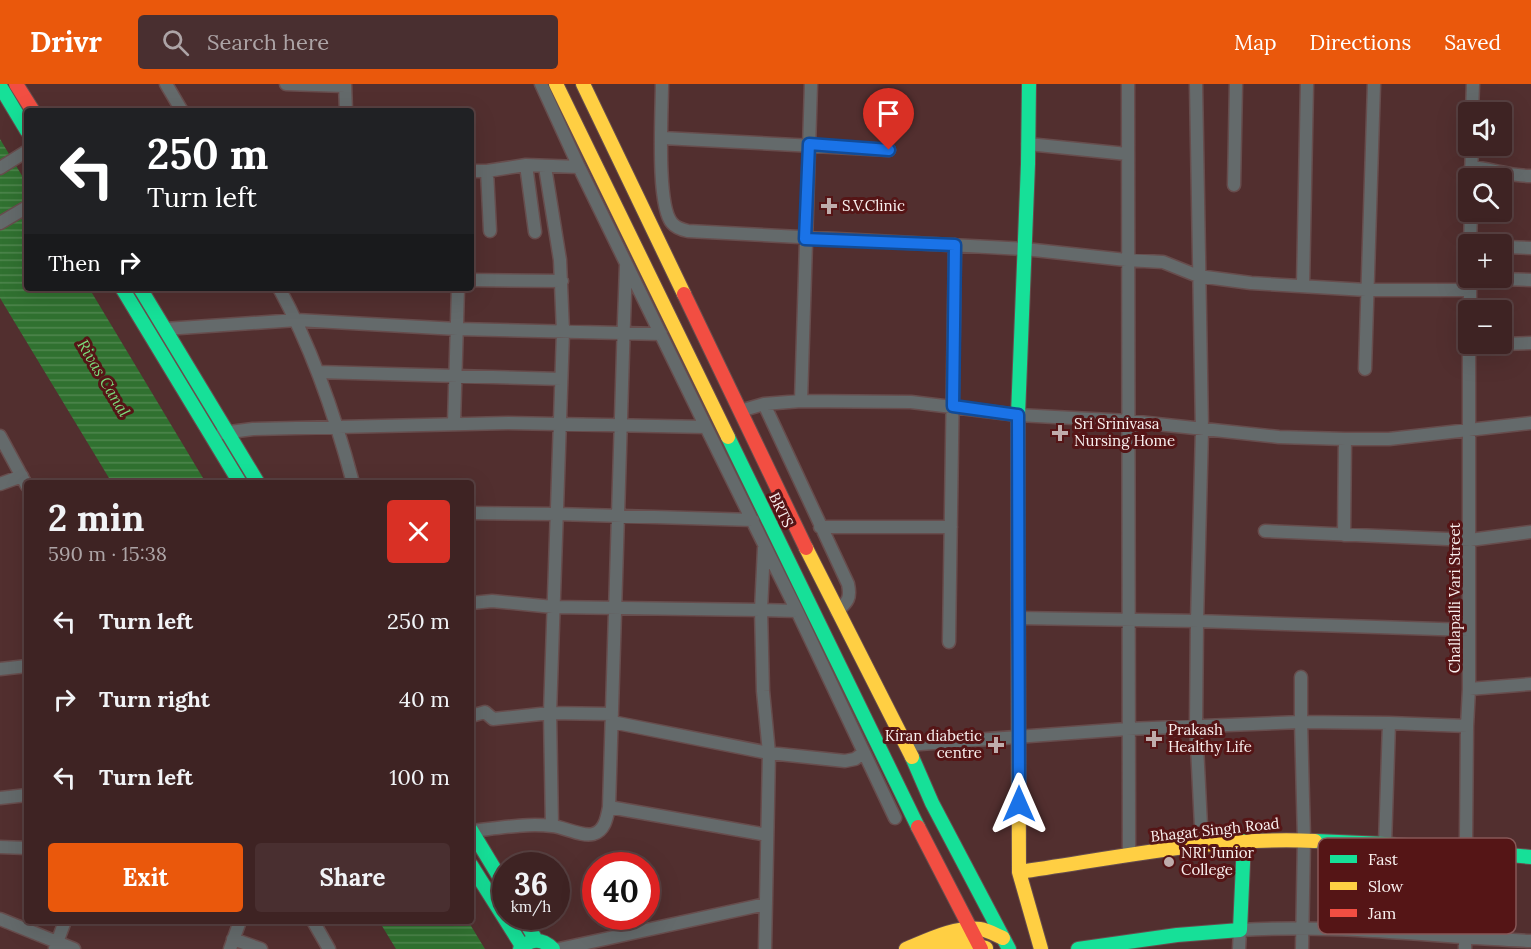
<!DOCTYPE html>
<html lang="en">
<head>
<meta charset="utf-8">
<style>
	body { margin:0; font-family:Lora,serif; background:#492f30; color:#f1f3f6; height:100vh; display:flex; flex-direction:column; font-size:22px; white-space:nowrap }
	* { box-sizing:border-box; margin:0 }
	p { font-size:20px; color:#ada4a6 }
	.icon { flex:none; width:33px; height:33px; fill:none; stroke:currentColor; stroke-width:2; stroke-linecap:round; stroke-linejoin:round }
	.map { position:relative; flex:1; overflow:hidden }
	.panel { position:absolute; left:24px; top:396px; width:450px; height:444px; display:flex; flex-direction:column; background:#3e2323; border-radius:6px; box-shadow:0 6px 24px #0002,0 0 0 2px #574041 }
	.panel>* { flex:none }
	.banner { position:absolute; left:24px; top:24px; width:450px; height:183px; border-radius:6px; box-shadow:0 6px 24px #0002,0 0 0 2px #574041; background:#202124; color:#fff; overflow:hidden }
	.controls { position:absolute; left:1458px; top:18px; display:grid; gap:12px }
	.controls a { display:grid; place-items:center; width:54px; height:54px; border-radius:6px; background:#3e2323; box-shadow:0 6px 24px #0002,0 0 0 2px #574041; font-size:30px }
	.speed { position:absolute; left:492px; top:768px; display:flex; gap:12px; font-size:30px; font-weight:700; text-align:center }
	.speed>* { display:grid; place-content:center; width:78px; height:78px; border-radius:50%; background:#3e2323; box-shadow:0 6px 24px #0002,0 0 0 2px #574041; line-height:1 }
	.speed small { font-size:15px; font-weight:400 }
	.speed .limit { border:9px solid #d22; background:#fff; color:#111 }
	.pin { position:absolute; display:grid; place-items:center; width:51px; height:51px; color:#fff; margin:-62px -26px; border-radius:50% 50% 50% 0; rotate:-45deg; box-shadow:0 0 6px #0007 }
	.pin .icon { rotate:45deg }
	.me { position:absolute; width:66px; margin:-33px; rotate:0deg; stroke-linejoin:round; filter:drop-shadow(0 0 4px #0008) }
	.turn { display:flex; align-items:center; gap:21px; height:126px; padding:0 24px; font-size:27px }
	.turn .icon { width:78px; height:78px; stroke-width:2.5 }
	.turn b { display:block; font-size:42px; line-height:51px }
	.then { display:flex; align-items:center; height:57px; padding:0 24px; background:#0003; gap:12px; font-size:22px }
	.round { display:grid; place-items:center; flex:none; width:63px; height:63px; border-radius:6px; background:#492f30 }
	.headline { display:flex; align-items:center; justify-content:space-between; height:102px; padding:0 24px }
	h1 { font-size:36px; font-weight:800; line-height:45px }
	.primary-button { display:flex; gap:12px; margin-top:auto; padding:12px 24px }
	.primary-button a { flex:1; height:69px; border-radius:6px; background:#ea580c; color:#fff; font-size:24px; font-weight:800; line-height:69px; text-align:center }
	.primary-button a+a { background:#492f30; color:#f1f3f6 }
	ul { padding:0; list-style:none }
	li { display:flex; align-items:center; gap:18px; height:78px; padding:0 24px }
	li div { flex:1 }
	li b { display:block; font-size:22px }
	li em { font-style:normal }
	header { display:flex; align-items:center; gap:36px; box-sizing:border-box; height:84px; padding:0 30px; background:#ea580c; color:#fff }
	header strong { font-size:28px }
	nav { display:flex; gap:33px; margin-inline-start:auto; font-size:21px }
	.search { width:420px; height:54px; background:#492f30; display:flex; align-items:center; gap:15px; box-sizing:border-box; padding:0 21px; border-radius:6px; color:#ada4a6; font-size:22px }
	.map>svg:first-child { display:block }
	.water { fill:url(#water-rules) }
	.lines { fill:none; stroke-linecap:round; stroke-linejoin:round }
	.street-casing { stroke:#674d4d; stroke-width:15 }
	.fast-casing { stroke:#674d4d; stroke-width:16 }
	.slow-casing { stroke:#674d4d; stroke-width:16 }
	.jam-casing { stroke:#674d4d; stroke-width:16 }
	.street { stroke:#646a6b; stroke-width:12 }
	.fast { stroke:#16e098; stroke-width:14 }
	.slow { stroke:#ffcf43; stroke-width:14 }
	.jam { stroke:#f24e42; stroke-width:14 }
	.route-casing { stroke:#114b97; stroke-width:15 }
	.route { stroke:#1a73e8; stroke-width:10 }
	.poi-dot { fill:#bfadac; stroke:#551516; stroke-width:2 }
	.labels { text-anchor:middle; stroke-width:6; stroke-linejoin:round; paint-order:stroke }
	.poi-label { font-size:15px; fill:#faf1f0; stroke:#551516; text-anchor:start }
	.street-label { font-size:15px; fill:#faf1f0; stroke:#551516 }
	.water-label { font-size:16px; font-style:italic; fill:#7bda7b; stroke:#551516 }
	.key { fill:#551516; stroke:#865757; stroke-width:1.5 }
	.key-label { font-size:16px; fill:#faf1f0 }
</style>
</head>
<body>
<header>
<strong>Drivr</strong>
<div class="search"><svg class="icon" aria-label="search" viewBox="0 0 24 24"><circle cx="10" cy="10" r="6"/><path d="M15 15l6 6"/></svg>Search here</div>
<nav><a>Map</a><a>Directions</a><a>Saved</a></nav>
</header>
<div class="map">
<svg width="1531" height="865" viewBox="0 0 1531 865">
	<defs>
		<pattern id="water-rules" width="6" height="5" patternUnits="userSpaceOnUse" patternTransform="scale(1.5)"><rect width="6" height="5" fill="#307130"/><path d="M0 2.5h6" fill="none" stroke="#4f864e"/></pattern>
	</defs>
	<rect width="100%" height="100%" fill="#522f2f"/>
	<path class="water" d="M 0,55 L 27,100 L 27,204 L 89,204 L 206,399 L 112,399 L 0,214 Z
		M 379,837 L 468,837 L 485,865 L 396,865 Z"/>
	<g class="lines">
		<defs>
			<path id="street" d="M 166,0 L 182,27
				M 286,0 L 345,2
				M 345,0 L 346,27
				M 541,0 L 579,83 L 706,343 L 797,527 L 895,734
				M 662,0 C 662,27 656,121 672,139 C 676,144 683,146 688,147 L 1025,165 L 1126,176 L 1163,178 L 1198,192 L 1251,199 L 1366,206 L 1470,206
				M 1128,0 L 1129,771
				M 1196,0 L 1202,346 L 1197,537 L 1196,642 L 1202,762
				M 1472,28 L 1473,0
				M 663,54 L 889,66
				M 1028,60 L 1127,70
				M 526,81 L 579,83
				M 545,83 L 560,176 L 563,248 L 550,629 L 552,742
				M 1471,83 C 1492,85 1510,92 1531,92
				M 0,84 L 27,67
				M 471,87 L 487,87 L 526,81 L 535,148
				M 487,87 L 490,147
				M 1471,94 L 1472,62
				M 1234,101 L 1236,0
				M 0,139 L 27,123
				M 1470,160 L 1471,128
				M 1470,194 L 1531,196
				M 1502,194 L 1504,168 L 1506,163 L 1531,164
				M 471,196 L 562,197
				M 1303,202 L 1307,0
				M 279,204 C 313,266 335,331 353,399
				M 1470,226 L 1470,201
				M 165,245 L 297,236 L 457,245 L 661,250
				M 1469,261 L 1531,259
				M 1365,285 L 1374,0
				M 318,288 L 561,295
				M 801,317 L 811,0
				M 764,320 L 848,500 C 851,514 848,518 837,527
				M 740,327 L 764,320 L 801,317 L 911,318 L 1018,331 L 1129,337 L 1279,353 L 1345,355 L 1389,355 L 1531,339
				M 454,339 L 458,204
				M 222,349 L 253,345 L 508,339 L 706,343
				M 0,352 L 27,402
				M 0,400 L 22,392
				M 471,429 L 557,430 L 753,436
				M 820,443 L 951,443
				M 1265,447 L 1470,456 L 1531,448
				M 1344,451 L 1345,355
				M 471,519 L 492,517 L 553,523 L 761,526 L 764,464
				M 1019,534 L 1197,537 L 1469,546
				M 949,558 L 955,161
				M 0,585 L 27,582
				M 1469,605 L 1531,600
				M 471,632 L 485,628 L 493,635 L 550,629 L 612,630
				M 612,638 L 769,669 L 845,677 L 855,675 L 863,669
				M 1389,639 L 1467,642
				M 906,661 L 1127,645 L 1301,638 L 1301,593
				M 0,714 L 27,711
				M 609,723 L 767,751
				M 472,747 C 498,744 526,739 552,742 C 564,743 582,753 593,750 C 605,747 607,733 609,723 C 616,542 619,362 626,182
				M 0,763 L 27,764
				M 0,835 L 74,865
				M 313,837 L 329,865
				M 233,855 L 261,865
				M 55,864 L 65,837
				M 230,865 L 240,837
				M 559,865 L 766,820
				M 765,865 L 769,669 L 763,607 L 761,526 L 797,527
				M 1239,865 L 1240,846 C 1336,840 1434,853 1531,857
				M 1302,865 L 1304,755 L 1301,638 L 1389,639 L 1385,760
				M 1465,865 L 1467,642 L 1469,605 L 1469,260"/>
			<path id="fast" d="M 0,2 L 27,47
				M 122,204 L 240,399
				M 140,204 L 258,399
				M 728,353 L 918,743
				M 1018,489 L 1018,331 L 1028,80 L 1029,0
				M 912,673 L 932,719 L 1009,865
				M 471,746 L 506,804
				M 1315,757 L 1385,760 L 1531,773
				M 471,781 L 522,862
				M 522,832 L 536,856
				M 520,865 C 531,854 542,854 553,865
				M 1078,865 L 1177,851 L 1240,846 L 1244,757"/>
			<path id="slow" d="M 556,0 L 728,353
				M 583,0 L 684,210
				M 806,464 L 912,673
				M 1018,489 L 1019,788
				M 906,865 C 928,856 956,842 980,845 C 988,846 996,851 1003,854
				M 928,865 L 966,859 L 986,864
				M 1041,865 L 1019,788 C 1116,774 1217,752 1315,757"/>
			<path id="jam" d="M 16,0 L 33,27
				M 684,210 L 806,464
				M 918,743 L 981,865"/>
		</defs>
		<use href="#street" class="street-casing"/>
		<use href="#fast" class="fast-casing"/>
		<use href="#slow" class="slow-casing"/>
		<use href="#jam" class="jam-casing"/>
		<use href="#street" class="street"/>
		<use href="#fast" class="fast"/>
		<use href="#slow" class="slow"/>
		<use href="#jam" class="jam"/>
	</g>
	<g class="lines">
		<defs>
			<path id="route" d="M 889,66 L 809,60 L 805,155 L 955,161 L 953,322 L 1018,331 L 1019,720"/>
		</defs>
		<use href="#route" class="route-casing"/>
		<use href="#route" class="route"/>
	</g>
	<g class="poi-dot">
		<path d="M826 113h6v6h6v6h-6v6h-6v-6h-6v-6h6z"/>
		<path d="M1057 340h6v6h6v6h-6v6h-6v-6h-6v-6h6z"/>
		<path d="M1151 646h6v6h6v6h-6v6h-6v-6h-6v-6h6z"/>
		<path d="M993 652h6v6h6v6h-6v6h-6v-6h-6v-6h6z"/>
		<circle cx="1169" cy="778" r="6"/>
	</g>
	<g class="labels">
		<g class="poi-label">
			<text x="842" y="127">S.V.Clinic</text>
			<text x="1074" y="345">Sri Srinivasa<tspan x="1074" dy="17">Nursing Home</tspan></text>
			<text x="1168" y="651">Prakash<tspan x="1168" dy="17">Healthy Life</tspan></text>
			<text x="982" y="657" text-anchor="end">Kiran diabetic<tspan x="982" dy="17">centre</tspan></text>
			<text x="1181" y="774">NRI Junior<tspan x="1181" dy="17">College</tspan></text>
		</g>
		<g class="street-label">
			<text transform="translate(781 426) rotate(64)" y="5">BRTS</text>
			<text transform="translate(1455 514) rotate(-90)" y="5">Challapalli Vari Street</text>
			<text transform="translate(1215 746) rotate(-6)" y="5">Bhagat Singh Road</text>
		</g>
		<g class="water-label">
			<text transform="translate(104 294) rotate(59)" y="6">Rivas Canal</text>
		</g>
	</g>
	<rect x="1318" y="754" width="198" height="96" rx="9" class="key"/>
	<rect x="1330" y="771" width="27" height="8" fill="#16e098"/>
	<rect x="1330" y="798" width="27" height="8" fill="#ffcf43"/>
	<rect x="1330" y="825" width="27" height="8" fill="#f24e42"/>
	<g class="key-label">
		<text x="1368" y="781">Fast</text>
		<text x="1368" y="808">Slow</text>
		<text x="1368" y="835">Jam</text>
	</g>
</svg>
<div class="controls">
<a><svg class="icon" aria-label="sound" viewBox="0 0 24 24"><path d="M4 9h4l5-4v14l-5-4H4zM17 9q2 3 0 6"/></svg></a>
<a><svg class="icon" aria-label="search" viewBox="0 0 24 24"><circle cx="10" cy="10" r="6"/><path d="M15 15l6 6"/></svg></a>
<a>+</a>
<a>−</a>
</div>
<div class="speed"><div>36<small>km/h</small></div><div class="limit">40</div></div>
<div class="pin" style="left:889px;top:66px;background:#d93025"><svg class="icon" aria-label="arrive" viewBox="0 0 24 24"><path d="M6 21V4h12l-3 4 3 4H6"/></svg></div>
<svg class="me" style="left:1019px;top:720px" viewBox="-20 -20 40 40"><path d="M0-17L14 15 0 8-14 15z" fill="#1a73e8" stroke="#fff" stroke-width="4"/></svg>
<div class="banner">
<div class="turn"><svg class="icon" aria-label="left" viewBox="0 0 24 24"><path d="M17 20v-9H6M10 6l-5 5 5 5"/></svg><div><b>250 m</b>Turn left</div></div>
<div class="then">Then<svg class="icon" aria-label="right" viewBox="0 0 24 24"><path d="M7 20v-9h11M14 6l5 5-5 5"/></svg></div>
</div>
<section class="panel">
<div class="headline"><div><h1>2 min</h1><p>590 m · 15:38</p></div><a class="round" style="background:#d93025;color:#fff"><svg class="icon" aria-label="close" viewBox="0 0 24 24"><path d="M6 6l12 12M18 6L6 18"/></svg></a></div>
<ul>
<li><svg class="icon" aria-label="left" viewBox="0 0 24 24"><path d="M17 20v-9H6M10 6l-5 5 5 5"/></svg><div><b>Turn left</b></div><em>250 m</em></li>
<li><svg class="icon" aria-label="right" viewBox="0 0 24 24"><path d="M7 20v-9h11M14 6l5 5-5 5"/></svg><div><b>Turn right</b></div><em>40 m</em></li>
<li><svg class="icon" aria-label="left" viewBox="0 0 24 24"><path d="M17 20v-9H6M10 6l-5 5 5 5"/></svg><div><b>Turn left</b></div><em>100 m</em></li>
</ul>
<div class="primary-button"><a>Exit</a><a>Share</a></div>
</section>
</div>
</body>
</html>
